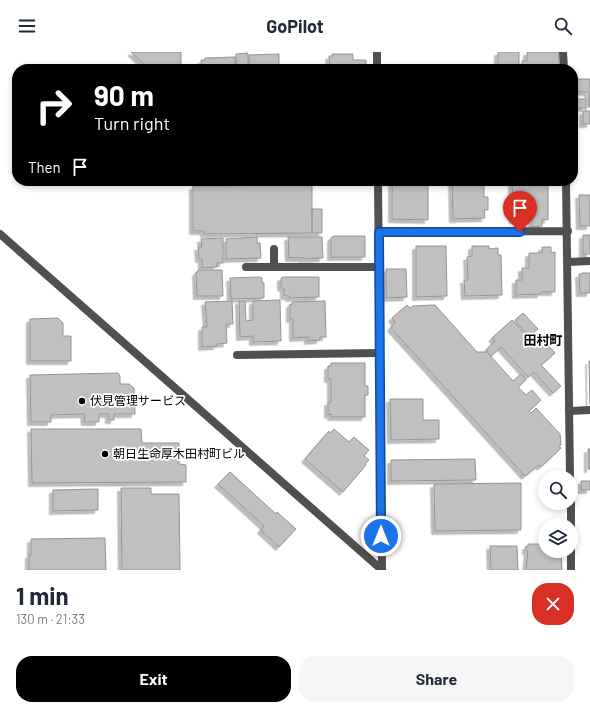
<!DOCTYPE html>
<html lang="en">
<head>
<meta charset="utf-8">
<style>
	body { margin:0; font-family:Barlow,"Noto Sans JP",sans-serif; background:#f6f6f7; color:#1f2937; height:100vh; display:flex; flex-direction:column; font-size:15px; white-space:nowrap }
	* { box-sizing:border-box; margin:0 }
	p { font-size:13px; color:#747a83 }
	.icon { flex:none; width:22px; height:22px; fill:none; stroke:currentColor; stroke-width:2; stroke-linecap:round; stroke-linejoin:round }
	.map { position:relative; height:518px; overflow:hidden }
	.details { display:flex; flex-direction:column; background:#fff; flex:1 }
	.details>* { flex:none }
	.hud { position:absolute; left:12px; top:12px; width:566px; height:122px; border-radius:16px; box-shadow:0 2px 6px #0003; background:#000; color:#fff; overflow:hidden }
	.controls { position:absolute; left:538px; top:418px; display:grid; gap:8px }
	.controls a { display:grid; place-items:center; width:40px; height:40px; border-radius:50%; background:#fff; box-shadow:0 2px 6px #0003; font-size:20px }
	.pin { position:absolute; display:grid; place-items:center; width:34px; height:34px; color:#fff; margin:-41px -17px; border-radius:50% 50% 50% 0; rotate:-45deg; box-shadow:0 0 4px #0007 }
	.pin .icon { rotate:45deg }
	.me { position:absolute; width:44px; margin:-22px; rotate:0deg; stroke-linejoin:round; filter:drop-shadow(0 0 3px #0008) }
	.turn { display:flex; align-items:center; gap:14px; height:84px; padding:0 16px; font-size:18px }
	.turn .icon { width:52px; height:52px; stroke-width:2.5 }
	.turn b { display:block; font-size:28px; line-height:34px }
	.then { display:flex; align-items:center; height:38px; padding:0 16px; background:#0003; gap:8px; font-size:15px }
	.round { display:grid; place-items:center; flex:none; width:42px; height:42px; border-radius:16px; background:#f6f6f7 }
	.head { display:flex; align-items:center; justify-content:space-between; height:68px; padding:0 16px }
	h1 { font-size:24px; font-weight:700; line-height:30px }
	.primary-button { display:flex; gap:8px; margin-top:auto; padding:8px 16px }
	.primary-button a { flex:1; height:46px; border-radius:16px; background:#000; color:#fff; font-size:16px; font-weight:700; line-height:46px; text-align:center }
	.primary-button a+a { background:#f6f6f7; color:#1f2937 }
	header { display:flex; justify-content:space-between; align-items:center; height:52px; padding:0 16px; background:#fff; font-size:18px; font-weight:700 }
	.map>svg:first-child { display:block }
	.building { fill:#c0c0c0; stroke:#949494; filter:url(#shadow) }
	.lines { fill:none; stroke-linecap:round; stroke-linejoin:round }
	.service { stroke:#505050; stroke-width:8 }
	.minor { stroke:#505050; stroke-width:8 }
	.tertiary { stroke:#505050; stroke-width:8 }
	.route-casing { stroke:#114b97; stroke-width:10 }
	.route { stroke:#1a73e8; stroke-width:7 }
	.poi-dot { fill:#000; stroke:#fff; stroke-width:1.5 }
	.labels { text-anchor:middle; stroke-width:3.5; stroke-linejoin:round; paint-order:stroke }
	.poi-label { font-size:12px; fill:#000; stroke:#fff; text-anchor:start }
	.neighbourhood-label { font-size:13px; font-weight:bold; fill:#000; stroke:#fff }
</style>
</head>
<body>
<header><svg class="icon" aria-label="menu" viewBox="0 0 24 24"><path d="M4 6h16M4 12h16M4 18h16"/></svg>GoPilot<svg class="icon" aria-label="search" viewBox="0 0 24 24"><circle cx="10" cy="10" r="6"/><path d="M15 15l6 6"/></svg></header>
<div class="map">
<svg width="590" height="518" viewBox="0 0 590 518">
	<defs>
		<filter id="shadow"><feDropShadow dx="-3.5" dy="3.5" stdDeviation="0" flood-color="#0004"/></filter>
	</defs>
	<rect width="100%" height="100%" fill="#fff"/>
	<path class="building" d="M 131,0 L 181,0 L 181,17 L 149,17 Z
		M 498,0 L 519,0 L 519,17 L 498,17 Z
		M 527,0 L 559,0 L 559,17 L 522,17 L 522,9 L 527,9 Z
		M 248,1 L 248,15 L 236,15 L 236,2 Z
		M 279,2 L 279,17 L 249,17 L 249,3 Z
		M 332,2 L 353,2 L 353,8 L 366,8 L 366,17 L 330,17 L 329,4 L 333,4 Z
		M 235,5 L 235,17 L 202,17 L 201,8 L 205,8 L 205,6 Z
		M 577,27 L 590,27 L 590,55 L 588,55 L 588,40 L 578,40 Z
		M 573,47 L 586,47 L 586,56 L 573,56 Z
		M 583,59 L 590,59 L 590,72 L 583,72 Z
		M 392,129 L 428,129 L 428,168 L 392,167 Z
		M 452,129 L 484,129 L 484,145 L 488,145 L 488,158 L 484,158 L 485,166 L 453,167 Z
		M 512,129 L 548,129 L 548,168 L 542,167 L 542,174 L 532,175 L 532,167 L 513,168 Z
		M 312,133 L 312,181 L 204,182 L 204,179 L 193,179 L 193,134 Z
		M 579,143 L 590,143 L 590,174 L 580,174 Z
		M 312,157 L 322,157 L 322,181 L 312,181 Z
		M 583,183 L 590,183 L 590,202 L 583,202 Z
		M 333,184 L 365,184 L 365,205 L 331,205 L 331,186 Z
		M 257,185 L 257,191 L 260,191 L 261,206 L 226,207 L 226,187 Z
		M 288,185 L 322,185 L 323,206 L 302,207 L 303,206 L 289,206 Z
		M 223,186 L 223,211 L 217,211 L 217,215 L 202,216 L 202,207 L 199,207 L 198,195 L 202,195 L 201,187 Z
		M 416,194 L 446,194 L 447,244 L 416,245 Z
		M 472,194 L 489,194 L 489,197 L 498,196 L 498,203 L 501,203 L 502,243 L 465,244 L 464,228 L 468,228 L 467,205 L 472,204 Z
		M 542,195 L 551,195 L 551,201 L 555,200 L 555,240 L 541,240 L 541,242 L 516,243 L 516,228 L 522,228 L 522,216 L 529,216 L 529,201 L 542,201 Z
		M 386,217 L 406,217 L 407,245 L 386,246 Z
		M 198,218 L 222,218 L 223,244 L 197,244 L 196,220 L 198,220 Z
		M 582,221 L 590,221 L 590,241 L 580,241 L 579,222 L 582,222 Z
		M 260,225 L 262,226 L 262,231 L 264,231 L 264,246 L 231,247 L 230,226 Z
		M 283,225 L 319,225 L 319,245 L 289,246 L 289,244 L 284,244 L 284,237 L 281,235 L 281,226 Z
		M 280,248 L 281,289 L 253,290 L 253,284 L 240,285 L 239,249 L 245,249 L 246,269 L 253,268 L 253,249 Z
		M 232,249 L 233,272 L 226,272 L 227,291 L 217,292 L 217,294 L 202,295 L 202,275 L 207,275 L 205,250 Z
		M 325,249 L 326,285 L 320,285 L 320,288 L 308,289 L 308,285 L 293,286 L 293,267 L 290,267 L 290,252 L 292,253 L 292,250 Z
		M 407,253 L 410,256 L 413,254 L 435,253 L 477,300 L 487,300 L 513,329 L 521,322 L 526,328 L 518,335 L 526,343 L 532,338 L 541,348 L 529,359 L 531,361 L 536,356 L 560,382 L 561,393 L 559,394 L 561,396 L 541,415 L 539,413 L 525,424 L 391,276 L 395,270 L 392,266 Z
		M 523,261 L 538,277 L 529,284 L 515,268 Z
		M 58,266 L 63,271 L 63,284 L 71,284 L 71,309 L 30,309 L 30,267 Z
		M 512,268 L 530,287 L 537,281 L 555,301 L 541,313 L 561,334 L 553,341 L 534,320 L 528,325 L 501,295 L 491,304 L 486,298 L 495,289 L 492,286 Z
		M 589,309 L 590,309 L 590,352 Z
		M 331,311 L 365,311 L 365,334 L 368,334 L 368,343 L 365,343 L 365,365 L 331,365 L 331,362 L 328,363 L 328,350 L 331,350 L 331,327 L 328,327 L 328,314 L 331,314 Z
		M 118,321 L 120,324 L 120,332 L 129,332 L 134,336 L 135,362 L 114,362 L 114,368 L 109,368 L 109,362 L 99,362 L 99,370 L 85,370 L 84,362 L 51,363 L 51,370 L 31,370 L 30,323 Z
		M 390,347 L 423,347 L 423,368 L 439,368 L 439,387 L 391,388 Z
		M 31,377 L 141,377 L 142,391 L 179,391 L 179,412 L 186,413 L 186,430 L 32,431 Z
		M 334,377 L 349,390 L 354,385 L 369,398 L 364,404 L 369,408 L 365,412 L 366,413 L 343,440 L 305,407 L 329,379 L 330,381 Z
		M 588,397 L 590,397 L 590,417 L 588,417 Z
		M 475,407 L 476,428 L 391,429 L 391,408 Z
		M 230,420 L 276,462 L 277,460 L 296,477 L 279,495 L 261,478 L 264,474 L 218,432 Z
		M 581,429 L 590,429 L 590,438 L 581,438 Z
		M 521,431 L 521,478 L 435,479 L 434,432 Z
		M 121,436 L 151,436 L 151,442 L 179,442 L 180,518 L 122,518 Z
		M 98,437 L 98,458 L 53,459 L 53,438 Z
		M 105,486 L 106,518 L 29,518 L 29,503 L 31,503 L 31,487 Z
		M 528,492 L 545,492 L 545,499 L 561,499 L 562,518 L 526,518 L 528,499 L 526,499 L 526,494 L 528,495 Z
		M 490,494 L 517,494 L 518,518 L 491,518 Z"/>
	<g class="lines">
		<path class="service" d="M 246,215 L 379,215
			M 274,215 L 274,197
			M 237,303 L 380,301
			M 569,359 L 590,358"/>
		<path class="minor" d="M 377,0 L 377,17
			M 563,0 L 564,17
			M 378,129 L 382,518
			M 566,129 L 570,425
			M 379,180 L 568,179
			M 568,210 L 590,209
			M 571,451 L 571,473
			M 571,487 L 571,518"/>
		<path class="tertiary" d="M 0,182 L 382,518"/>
	</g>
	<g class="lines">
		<defs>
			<path id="route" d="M 381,484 L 379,180 L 520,180"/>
		</defs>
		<use href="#route" class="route-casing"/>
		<use href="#route" class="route"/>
	</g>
	<g class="poi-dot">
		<circle cx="82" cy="349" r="4"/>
		<circle cx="105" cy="402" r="4"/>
	</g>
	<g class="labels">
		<g class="poi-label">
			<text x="90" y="353">伏見管理サービス</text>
			<text x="113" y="406">朝日生命厚木田村町ビル</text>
		</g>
		<g class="neighbourhood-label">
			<text x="543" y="293">田村町</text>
		</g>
	</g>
</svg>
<div class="controls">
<a><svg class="icon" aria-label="search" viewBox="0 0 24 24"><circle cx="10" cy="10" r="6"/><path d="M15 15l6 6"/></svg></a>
<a><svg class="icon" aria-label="layers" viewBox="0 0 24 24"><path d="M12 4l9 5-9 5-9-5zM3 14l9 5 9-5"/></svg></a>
</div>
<div class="pin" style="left:520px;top:180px;background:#d93025"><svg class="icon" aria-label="arrive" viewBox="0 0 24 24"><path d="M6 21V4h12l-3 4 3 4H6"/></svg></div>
<svg class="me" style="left:381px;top:484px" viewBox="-20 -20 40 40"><circle r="17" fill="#1a73e8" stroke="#fff" stroke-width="3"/><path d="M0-11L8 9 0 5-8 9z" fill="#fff"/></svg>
<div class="hud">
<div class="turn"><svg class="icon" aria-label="right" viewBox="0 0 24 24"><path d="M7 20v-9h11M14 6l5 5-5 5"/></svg><div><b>90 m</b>Turn right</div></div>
<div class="then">Then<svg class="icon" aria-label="arrive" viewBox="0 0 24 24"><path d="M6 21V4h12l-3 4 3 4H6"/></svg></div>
</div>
</div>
<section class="details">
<div class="head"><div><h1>1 min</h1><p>130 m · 21:33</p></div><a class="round" style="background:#d93025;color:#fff"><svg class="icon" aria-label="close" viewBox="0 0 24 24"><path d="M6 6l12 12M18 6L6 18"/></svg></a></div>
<div class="primary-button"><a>Exit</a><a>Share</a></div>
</section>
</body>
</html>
